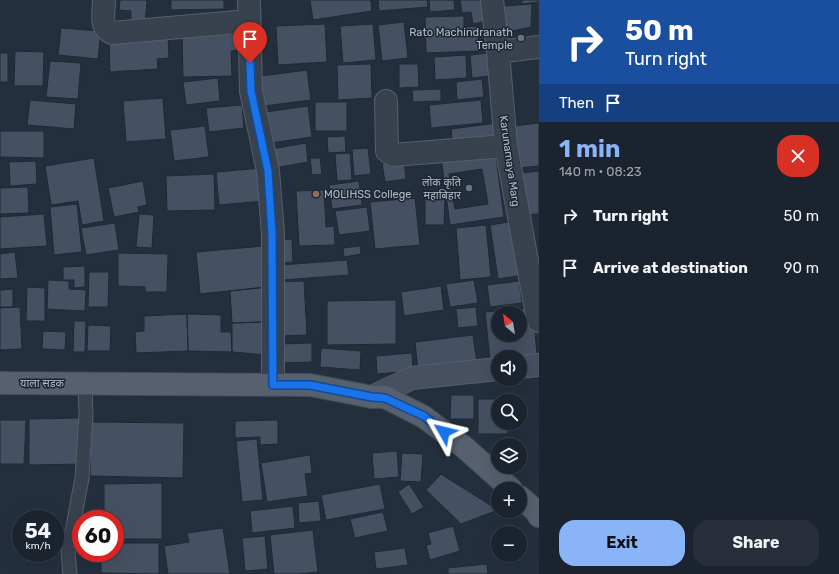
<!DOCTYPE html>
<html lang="en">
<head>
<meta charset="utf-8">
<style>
	body { margin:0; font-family:Rubik,"Noto Sans Devanagari",sans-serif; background:#282f3a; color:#f1f3f6; height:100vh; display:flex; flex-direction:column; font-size:15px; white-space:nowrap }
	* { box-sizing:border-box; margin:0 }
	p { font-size:13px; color:#a0a4aa }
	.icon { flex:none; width:22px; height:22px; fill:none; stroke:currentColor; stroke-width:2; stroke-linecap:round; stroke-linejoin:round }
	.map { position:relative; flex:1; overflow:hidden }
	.drawer { display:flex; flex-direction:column; background:#1b232e; width:300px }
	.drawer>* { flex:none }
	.hud { background:#1a4fa0; color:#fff; overflow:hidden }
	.needle { width:26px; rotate:330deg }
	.buttons { position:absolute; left:491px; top:306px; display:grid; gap:8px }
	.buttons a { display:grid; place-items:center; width:36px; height:36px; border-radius:50%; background:#1b232e; box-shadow:0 4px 16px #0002,0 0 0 1px #39404a; font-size:20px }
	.speed { position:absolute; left:12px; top:510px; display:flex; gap:8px; font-size:20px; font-weight:700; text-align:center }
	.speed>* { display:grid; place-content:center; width:52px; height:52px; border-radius:50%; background:#1b232e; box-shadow:0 4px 16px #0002,0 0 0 1px #39404a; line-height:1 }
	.speed small { font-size:10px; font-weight:400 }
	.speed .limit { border:6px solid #d22; background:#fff; color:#111 }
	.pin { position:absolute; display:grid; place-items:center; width:34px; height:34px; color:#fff; margin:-41px -17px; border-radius:50% 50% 50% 0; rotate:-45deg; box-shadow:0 0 4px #0007 }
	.pin .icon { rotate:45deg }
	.me { position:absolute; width:44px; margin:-22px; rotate:307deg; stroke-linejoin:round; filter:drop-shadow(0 0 3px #0008) }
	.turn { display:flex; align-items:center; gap:14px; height:84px; padding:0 20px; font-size:18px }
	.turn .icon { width:52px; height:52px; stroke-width:2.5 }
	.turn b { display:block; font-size:28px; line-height:34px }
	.then { display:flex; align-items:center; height:38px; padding:0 20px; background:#0003; gap:8px; font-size:15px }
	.round { display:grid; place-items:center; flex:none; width:42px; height:42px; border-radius:16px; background:#282f3a }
	.headline { display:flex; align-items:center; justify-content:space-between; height:68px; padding:0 20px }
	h1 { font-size:24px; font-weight:700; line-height:30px; color:#8ab4f8 }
	.primary-button { display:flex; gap:8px; margin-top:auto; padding:8px 20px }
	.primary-button a { flex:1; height:46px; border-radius:16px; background:#8ab4f8; color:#111; font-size:16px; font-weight:700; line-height:46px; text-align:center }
	.primary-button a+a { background:#282f3a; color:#f1f3f6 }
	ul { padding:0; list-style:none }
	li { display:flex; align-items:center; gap:12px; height:52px; padding:0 20px }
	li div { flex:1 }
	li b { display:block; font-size:15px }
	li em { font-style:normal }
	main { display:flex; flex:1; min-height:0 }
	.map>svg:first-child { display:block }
	.building { fill:#455162; stroke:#1f2835; fill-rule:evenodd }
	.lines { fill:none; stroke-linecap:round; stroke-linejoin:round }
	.lane-casing { stroke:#565f6c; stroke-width:15 }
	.street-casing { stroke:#565f6c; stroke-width:24 }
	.secondary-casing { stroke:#565f6c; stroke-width:24 }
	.primary-casing { stroke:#414a57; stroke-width:24 }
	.lane { stroke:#38414e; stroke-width:13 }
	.street { stroke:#38414e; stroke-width:22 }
	.secondary { stroke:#465061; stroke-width:22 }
	.primary { stroke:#56606e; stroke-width:22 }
	.route-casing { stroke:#114b97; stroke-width:10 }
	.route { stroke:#1a73e8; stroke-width:7 }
	.worship-dot { fill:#6b7280; stroke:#1d2633; stroke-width:1.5 }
	.education-dot { fill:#8d6e63; stroke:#1d2633; stroke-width:1.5 }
	.labels { text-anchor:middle; stroke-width:3; stroke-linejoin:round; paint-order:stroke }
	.poi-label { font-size:11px; fill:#b4bcc9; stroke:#1d2633; text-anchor:end }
	.street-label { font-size:11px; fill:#b4bcc9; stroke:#1d2633 }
</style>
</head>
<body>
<main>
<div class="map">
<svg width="539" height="574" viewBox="0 0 539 574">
	<rect width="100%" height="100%" fill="#242f3e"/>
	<path class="building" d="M 120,0 L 147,0 L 145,25 L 131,24 L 131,11 L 119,10 Z
		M 171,0 L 224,0 L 224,9 L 171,10 Z
		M 310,0 L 371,0 L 372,11 L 313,20 Z
		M 378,0 L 427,0 L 428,7 L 379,11 Z
		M 429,0 L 454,0 L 455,10 L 430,12 Z
		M 460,0 L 489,0 L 487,21 L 473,24 L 471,12 L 462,13 Z
		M 522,0 L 539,0 L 539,2 L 522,4 Z
		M 532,4 L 531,27 L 503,33 L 504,6 Z
		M 464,16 L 464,27 L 478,26 L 479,51 L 426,53 L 425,17 Z
		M 404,22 L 408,58 L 382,61 L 378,25 Z
		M 325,24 L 327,62 L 278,65 L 276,26 Z
		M 373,24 L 376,60 L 343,63 L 340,26 Z
		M 61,28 L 101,31 L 98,59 L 58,55 Z
		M 239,34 L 239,50 L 231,51 L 232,76 L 183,77 L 182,35 Z
		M 168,35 L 169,58 L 157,59 L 158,69 L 110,72 L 109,39 Z
		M 15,51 L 44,52 L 43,86 L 14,86 Z
		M 496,52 L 499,75 L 472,78 L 470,55 Z
		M 0,53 L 8,53 L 8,82 L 0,82 Z
		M 466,55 L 467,78 L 435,80 L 434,57 Z
		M 50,61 L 81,63 L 78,99 L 46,97 Z
		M 371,64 L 372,98 L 338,100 L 337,65 Z
		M 399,64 L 418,64 L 419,87 L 399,88 Z
		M 307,70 L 311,100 L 264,106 L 261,76 Z
		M 218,78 L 220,101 L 186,105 L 183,82 Z
		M 482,79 L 484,97 L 457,100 L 456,82 Z
		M 441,89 L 441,101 L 413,102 L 412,90 Z
		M 163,98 L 166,139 L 126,142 L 123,101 Z
		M 30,100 L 76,104 L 74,129 L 27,125 Z
		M 481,100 L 483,123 L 431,128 L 429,105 Z
		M 315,102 L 347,102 L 347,131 L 315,131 Z
		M 242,105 L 244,128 L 209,132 L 206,108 Z
		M 308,106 L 312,137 L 271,143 L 266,112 Z
		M 497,123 L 499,141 L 453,147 L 451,129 Z
		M 539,123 L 539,166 L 517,168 L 514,126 Z
		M 205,126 L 209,157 L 174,161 L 170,130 Z
		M 0,131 L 44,131 L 44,158 L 0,157 Z
		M 345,136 L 346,152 L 328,153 L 327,137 Z
		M 306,143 L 308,162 L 274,168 L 271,149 Z
		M 368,148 L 371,174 L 354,176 L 352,149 Z
		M 495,150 L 504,217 L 450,225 L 441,157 ZM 482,169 L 488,204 L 455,209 L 449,174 Z
		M 350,153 L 352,180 L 337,181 L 335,154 Z
		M 94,158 L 104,221 L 82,225 L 78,201 L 51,205 L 45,166 Z
		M 310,158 L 320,158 L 322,174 L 312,175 Z
		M 404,160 L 406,179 L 385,182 L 382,163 Z
		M 36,161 L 37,184 L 10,186 L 9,162 Z
		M 262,168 L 264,201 L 219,205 L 216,172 Z
		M 539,171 L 539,214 L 525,215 L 521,173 Z
		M 214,174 L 215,210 L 167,211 L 166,176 Z
		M 143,181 L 147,205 L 138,207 L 139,212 L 114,217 L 108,188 Z
		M 359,181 L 362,205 L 332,209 L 329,185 Z
		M 28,187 L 29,213 L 0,214 L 0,188 Z
		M 324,190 L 326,227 L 334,226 L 335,245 L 299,246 L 296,191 Z
		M 415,198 L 420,245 L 375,249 L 370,202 Z
		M 425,199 L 445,199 L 444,225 L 425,225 Z
		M 77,204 L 82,252 L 54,255 L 50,207 Z
		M 367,207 L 370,231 L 339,235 L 335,211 Z
		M 44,214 L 47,246 L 0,249 L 0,217 Z
		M 139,214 L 154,215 L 152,248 L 136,247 Z
		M 515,221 L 523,275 L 498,279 L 490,225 Z
		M 115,223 L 119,250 L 86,255 L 81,228 Z
		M 486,225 L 491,277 L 460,280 L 456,228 Z
		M 292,239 L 293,262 L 276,263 L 275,240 Z
		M 263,246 L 267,287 L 200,294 L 196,252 Z
		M 360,246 L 361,254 L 344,257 L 343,248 Z
		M 15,252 L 18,278 L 0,279 L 0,254 Z
		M 118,253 L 168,254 L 167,292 L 145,292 L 145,287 L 118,286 Z
		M 347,260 L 349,275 L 282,280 L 281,265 Z
		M 85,266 L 85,287 L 74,288 L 74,280 L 63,280 L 63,267 Z
		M 89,272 L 109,272 L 108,307 L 88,307 Z
		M 48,280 L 69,281 L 69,289 L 86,290 L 85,311 L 47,309 Z
		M 474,280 L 478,303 L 450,307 L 446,284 Z
		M 304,281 L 307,335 L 281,336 L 278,282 Z
		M 519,281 L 522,303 L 490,307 L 487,285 Z
		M 441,286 L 444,310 L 404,316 L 401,292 Z
		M 27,287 L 45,288 L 45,321 L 26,321 Z
		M 267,287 L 263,322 L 232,323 L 230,291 Z
		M 13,289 L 13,307 L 0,307 L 0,290 Z
		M 396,300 L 396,344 L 327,345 L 327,301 Z
		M 20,307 L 22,349 L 0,350 L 0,308 Z
		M 476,307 L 478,326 L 458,328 L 456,309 Z
		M 533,308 L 537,355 L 498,357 L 498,359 L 490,360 L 485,312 ZM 498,313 L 520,313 L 520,335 L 498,335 Z
		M 187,314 L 188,351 L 136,353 L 135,332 L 144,331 L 144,316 Z
		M 187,314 L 221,315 L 221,332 L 231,332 L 232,352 L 188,351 Z
		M 74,321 L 86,321 L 85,352 L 73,352 Z
		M 263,322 L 266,355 L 232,352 L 232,323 Z
		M 88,325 L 111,326 L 110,351 L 87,351 Z
		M 43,331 L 66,332 L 65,350 L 42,349 Z
		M 473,335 L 477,363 L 418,371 L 415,342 Z
		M 312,343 L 312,362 L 281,363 L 280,344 Z
		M 321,348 L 361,351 L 360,370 L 320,367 Z
		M 412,353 L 413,371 L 377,374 L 376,356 Z
		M 451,395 L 474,395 L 474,419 L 450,419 Z
		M 478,399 L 508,399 L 508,401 L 498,401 L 498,423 L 508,423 L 508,434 L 478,434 Z
		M 81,418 L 81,464 L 29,465 L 29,419 Z
		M 0,420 L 26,420 L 24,464 L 0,464 Z
		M 278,420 L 278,444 L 260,445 L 260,437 L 235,438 L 235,421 Z
		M 91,422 L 184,423 L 183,478 L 90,476 Z
		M 257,439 L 263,500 L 242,502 L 236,441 Z
		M 397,451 L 399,477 L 374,479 L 372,453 Z
		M 402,453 L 423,454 L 421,482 L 400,481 Z
		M 310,455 L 312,473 L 305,474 L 308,496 L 267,502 L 261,463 Z
		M 441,474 L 498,510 L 461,524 L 426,490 Z
		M 162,483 L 162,539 L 115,539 L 115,519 L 104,519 L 104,484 Z
		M 380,484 L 385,509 L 326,520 L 321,495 Z
		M 409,484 L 424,507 L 412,514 L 398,492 Z
		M 319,501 L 321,521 L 299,523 L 298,503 Z
		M 293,506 L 295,528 L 252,533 L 250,511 Z
		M 383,512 L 388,531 L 355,538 L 350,519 Z
		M 453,526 L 460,551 L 430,560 L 426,545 L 431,544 L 428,533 Z
		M 223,528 L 230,574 L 168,574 L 164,546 L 189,542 L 187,533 Z
		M 313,530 L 318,572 L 298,574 L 274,574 L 270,535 Z
		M 265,536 L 268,569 L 245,571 L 242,538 Z
		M 115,543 L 159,543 L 159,574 L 101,573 L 101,553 L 115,553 Z
		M 405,548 L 408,565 L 376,569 L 374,552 Z
		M 487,564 L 488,574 L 448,574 L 448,568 Z"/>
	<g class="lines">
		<defs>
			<path id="lane" d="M 70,574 L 68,553 L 82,478 L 86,414 L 85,383"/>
			<path id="street" d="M 104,0 C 104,13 99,27 112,33 L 249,21
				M 249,0 L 251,91 L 268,171 L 273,234 L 273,385
				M 492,0 L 498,52 L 506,146 L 534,299 L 539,321
				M 498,52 L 539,47
				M 386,101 L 387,151 L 393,155 L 506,146"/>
			<path id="secondary" d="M 520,367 L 539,365
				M 372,397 L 412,378 L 498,369"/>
			<path id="primary" d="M 0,383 L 310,385 L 372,397 L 385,397 L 424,417 L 464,447 L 511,489
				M 520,497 L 536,511 L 539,516"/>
		</defs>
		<use href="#lane" class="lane-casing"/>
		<use href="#street" class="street-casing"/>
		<use href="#secondary" class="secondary-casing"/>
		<use href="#primary" class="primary-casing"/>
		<use href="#lane" class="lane"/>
		<use href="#street" class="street"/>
		<use href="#secondary" class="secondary"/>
		<use href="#primary" class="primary"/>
	</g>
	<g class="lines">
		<defs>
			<path id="route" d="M 250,63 L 251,91 L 268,171 L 272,234 L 273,385 L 310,385 L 372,397 L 385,398 L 424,416 L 444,432"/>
		</defs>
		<use href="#route" class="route-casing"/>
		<use href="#route" class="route"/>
	</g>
	<g class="worship-dot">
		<circle cx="521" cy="38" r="4"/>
		<circle cx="469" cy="188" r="4"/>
	</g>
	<circle class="education-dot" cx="316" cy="194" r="4"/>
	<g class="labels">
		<g class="poi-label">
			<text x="513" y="36">Rato Machindranath<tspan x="513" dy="13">Temple</tspan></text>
			<text x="461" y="186">लोक कृति<tspan x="461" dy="13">महाबिहार</tspan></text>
			<text x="324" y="198" text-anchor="start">MOLIHSS College</text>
		</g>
		<g class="street-label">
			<text transform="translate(510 161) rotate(82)" y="4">Karunamaya Marg</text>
			<text x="42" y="387">याला सडक</text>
		</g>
	</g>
</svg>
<div class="buttons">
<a><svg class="needle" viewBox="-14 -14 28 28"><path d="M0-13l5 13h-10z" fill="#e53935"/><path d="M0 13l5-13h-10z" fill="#a0a4aa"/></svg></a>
<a><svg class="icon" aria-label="sound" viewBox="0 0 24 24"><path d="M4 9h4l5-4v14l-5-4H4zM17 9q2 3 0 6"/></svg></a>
<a><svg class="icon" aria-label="search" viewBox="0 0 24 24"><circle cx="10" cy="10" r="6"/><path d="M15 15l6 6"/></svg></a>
<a><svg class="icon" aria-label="layers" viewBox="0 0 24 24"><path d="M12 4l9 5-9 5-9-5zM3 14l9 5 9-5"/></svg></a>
<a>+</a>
<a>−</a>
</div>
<div class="speed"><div>54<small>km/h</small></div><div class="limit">60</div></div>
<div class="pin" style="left:250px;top:63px;background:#d93025"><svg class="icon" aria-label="arrive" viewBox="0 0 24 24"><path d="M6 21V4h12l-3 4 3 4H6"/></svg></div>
<svg class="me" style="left:444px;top:432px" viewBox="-20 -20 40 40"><path d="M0-17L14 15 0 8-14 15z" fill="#1a73e8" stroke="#fff" stroke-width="4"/></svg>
</div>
<section class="drawer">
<div class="hud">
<div class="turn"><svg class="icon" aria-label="right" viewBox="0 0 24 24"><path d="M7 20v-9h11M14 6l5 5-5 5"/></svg><div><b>50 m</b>Turn right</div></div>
<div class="then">Then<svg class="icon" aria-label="arrive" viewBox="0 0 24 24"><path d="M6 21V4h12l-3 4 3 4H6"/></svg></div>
</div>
<div class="headline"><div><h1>1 min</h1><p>140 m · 08:23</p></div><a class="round" style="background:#d93025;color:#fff"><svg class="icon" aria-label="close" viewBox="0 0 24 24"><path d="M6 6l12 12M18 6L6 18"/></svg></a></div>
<ul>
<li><svg class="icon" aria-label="right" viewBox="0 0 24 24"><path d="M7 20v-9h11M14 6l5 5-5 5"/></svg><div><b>Turn right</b></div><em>50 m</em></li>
<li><svg class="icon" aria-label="arrive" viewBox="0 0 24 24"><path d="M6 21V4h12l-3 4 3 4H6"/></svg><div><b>Arrive at destination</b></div><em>90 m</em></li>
</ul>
<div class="primary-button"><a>Exit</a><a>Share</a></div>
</section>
</main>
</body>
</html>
